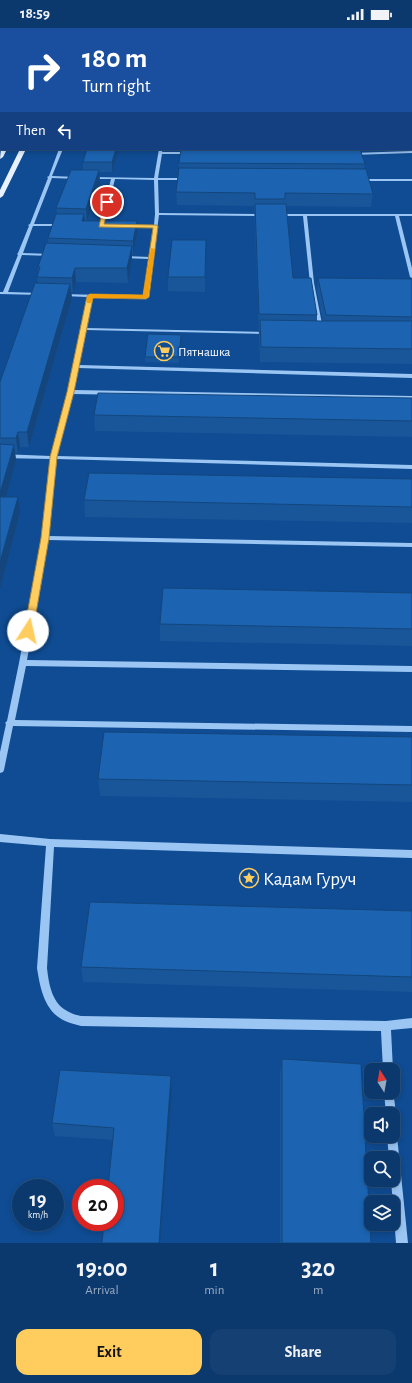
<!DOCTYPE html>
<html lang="en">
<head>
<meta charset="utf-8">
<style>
	body { margin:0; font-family:"Alegreya Sans",sans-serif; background:#144073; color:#f1f3f6; height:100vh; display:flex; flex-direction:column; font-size:15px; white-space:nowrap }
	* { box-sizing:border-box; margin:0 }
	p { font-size:13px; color:#9aacc2 }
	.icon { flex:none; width:22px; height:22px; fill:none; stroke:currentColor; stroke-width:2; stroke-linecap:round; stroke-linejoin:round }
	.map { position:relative; height:1215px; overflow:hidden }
	.drawer { display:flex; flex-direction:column; background:#0b396e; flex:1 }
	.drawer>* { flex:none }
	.banner { position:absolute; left:0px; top:0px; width:412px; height:122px; box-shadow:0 2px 6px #0003,0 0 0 1px #2b5381; background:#1a4fa0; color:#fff; overflow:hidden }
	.needle { width:26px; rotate:349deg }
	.controls { position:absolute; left:364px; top:1035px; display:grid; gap:8px }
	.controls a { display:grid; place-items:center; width:36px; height:36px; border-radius:8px; background:#0b396e; box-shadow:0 2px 6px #0003,0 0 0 1px #2b5381; font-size:20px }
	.speed { position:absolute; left:12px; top:1151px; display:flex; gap:8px; font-size:20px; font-weight:700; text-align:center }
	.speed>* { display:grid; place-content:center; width:52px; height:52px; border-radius:50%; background:#0b396e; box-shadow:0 2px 6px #0003,0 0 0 1px #2b5381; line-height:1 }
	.speed small { font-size:10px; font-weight:400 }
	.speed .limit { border:6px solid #d22; background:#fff; color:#111 }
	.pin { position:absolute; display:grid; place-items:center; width:34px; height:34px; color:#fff; margin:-17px; border:2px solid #fff; border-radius:50%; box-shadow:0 1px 4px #0007 }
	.me { position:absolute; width:44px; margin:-22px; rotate:10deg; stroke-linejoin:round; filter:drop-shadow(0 0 3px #0008) }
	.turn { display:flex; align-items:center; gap:14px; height:84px; padding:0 16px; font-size:18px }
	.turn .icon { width:52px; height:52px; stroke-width:2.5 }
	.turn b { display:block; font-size:28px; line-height:34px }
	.then { display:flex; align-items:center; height:38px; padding:0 16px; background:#0003; gap:8px; font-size:15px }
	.eta { display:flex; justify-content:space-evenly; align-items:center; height:68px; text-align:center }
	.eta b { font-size:24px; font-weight:700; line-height:28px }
	.cta { display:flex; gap:8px; margin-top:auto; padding:8px 16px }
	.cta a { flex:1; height:46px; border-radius:12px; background:#ffcc5e; color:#111; font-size:16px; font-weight:700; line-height:46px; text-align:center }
	.cta a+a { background:#144073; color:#f1f3f6 }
	.status { display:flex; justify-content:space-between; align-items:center; height:28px; padding:0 20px; background:#0b396e; direction:ltr }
	.status svg { height:11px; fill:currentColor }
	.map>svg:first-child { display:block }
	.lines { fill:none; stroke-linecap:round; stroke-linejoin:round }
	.minor { fill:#9bc6f4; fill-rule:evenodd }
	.major { fill:#e8f1ff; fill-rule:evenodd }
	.wall { fill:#185699 }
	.shaded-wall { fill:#14467d }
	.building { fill:#1c64b2; stroke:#14467d }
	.route { fill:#ffcc5e; stroke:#a6853d }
	.slow { fill:#f59e0b }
	.labels { text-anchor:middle; stroke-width:4; stroke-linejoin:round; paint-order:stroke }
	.far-poi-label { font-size:13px; fill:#fff; stroke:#0f4c93; text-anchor:start }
	.near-poi-label { font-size:19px; fill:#fff; stroke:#0f4c93; text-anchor:start }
</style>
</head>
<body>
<div class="status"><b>18:59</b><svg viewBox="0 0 49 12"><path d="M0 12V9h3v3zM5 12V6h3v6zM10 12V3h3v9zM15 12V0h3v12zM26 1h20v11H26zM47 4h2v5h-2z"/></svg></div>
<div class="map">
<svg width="412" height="1215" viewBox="0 0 412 1215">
	<rect width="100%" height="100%" fill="#0f4c93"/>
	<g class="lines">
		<path class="minor" d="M 411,82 L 412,82 L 412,84 L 411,84 Z
			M 0,91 L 1,91 L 1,93 L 0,93 Z
			M 411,111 L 412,111 L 412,114 L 411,114 Z
			M 59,121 L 63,121 L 52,148 L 78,149 L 80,150 L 78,151 L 52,150 L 34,196 L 62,196 L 64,197 L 62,198 L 33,198 L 23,225 L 51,226 L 53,227 L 51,228 L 22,227 L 8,264 L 41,265 L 43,266 L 41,267 L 0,266 L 0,264 L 3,264 L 18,227 L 17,226 L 18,225 L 29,198 L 28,197 L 30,196 L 48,150 L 47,149 L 49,148 Z
			M 159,121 L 163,121 L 162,124 L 190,124 L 192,125 L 190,126 L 162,126 L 158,150 L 186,150 L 188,151 L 186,152 L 158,152 L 159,185 L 264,186 L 266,187 L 264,188 L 159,187 L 148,269 L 146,270 L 92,269 L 86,300 L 268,304 L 270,305 L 268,306 L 86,302 L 79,337 L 412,346 L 412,350 L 78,340 L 74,362 L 412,368 L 412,372 L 73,366 L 57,428 L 412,437 L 412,441 L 57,431 L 48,508 L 412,515 L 412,519 L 48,512 L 27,632 L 412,638 L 412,644 L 26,638 L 15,692 L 412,698 L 412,704 L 13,698 L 4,742 L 3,744 L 0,745 L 0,724 L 6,696 L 5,695 L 7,693 L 19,635 L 42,510 L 51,431 L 0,430 L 0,426 L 51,428 L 68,364 L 87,269 L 63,268 L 61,268 L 61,266 L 144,268 L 149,231 L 124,230 L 122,229 L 124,228 L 150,229 L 154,199 L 128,199 L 126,198 L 128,197 L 154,197 L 155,186 L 154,152 L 115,151 L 103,198 L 101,199 L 99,198 L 111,151 L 90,151 L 88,150 L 90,149 L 154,150 Z
			M 412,123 L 412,125 L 352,127 L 350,126 L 352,125 Z
			M 360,151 L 412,151 L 412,153 L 359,153 L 358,152 Z
			M 279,186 L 412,186 L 412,188 L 399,188 L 412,240 L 412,250 L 410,249 L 395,188 L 307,188 L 314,255 L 323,301 L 319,302 L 310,255 L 303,188 L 278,188 L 278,186 Z
			M 0,806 L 50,811 L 412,822 L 412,830 L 54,819 L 47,940 C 49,957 52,976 69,984 C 72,986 77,987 81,988 L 386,993 L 412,990 L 412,1000 L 391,1002 L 393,1042 L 383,1042 L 381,1003 L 81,998 C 75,996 69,995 63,992 C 44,982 40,959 37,940 L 46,818 L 0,814 Z
			M 393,1061 L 396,1086 L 395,1090 L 393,1090 L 393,1086 L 386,1086 L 384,1064 L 393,1064 Z
			M 393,1103 L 396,1104 L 397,1108 L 408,1215 L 396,1215 L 391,1152 L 393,1152 L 393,1130 L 389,1130 L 387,1108 L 393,1108 Z"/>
		<path class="major" d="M 1,121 L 7,121 L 3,129 L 0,131 Z
			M 20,121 L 26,121 L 3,168 L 0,170 L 0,162 Z"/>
	</g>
	<path class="wall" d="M 367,0 L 412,0 L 412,78 L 411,78 L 411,1 L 367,1 Z
		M 0,2 L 1,2 L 1,71 L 0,71 Z
		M 87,121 L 119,121 L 112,144 L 99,144 L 100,155 L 88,193 L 137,193 L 137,207 L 133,227 L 132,227 L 132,232 L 128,255 L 76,254 L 73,264 L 71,264 L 72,270 L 29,419 L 20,419 L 18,425 L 15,425 L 16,432 L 6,469 L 20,485 L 0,561 L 0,354 L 38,255 L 37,249 L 38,245 L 38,239 L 48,215 L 48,210 L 57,186 L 56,180 L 83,142 L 83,134 Z
		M 179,135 L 365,136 L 364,141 L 373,166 L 371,179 L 286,178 L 293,250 L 317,287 L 317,293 L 323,293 L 317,264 L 318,250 L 412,251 L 412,336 L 260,334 L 254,178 L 177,177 L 176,164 L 179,140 Z
		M 206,226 L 205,264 L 168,263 L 168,249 Z
		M 182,312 L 179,335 L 145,334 L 145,329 Z
		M 412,370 L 412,409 L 95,403 L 94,387 Z
		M 412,451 L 412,495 L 85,489 L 84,472 Z
		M 412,565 L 412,618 L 160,613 L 160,596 Z
		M 412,709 L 412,774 L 100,768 L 98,751 Z
		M 412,883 L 412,964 L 83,954 L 81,939 Z
		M 282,1031 L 371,1215 L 280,1215 L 280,1046 Z
		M 171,1048 L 172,1061 L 113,1112 L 55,1108 L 52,1095 Z"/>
	<path class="shaded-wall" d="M 116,121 L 119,121 L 112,144 L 112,134 Z
		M 99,142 L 100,155 L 87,194 L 86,181 Z
		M 84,186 L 86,200 L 82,193 Z
		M 137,193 L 137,207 L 133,227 L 133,213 Z
		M 206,212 L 206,226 L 205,264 L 205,249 Z
		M 132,218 L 132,232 L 128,255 L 127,240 Z
		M 75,240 L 76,254 L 73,264 L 72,250 Z
		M 70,256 L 72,270 L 29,419 L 27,404 Z
		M 181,307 L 182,312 L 179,335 L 179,329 Z
		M 18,404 L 20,419 L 18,425 L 16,410 Z
		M 14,417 L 16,432 L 2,484 L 0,476 L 0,465 Z
		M 18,469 L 20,485 L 0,561 L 0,534 Z
		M 171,1048 L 172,1061 L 160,1215 L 159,1215 Z"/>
	<path class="building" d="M 3,0 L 38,0 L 37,1 L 2,1 Z
		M 110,0 L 314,0 L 314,1 L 110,1 Z
		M 370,0 L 412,0 L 412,16 L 411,16 L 411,1 L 371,1 Z
		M 0,2 L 1,2 L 1,15 L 0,15 Z
		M 0,19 L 1,19 L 1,64 L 0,64 Z
		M 411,20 L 412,20 L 412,46 L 411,46 Z
		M 411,50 L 412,50 L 412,70 L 411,70 Z
		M 87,121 L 116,121 L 112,134 L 83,134 Z
		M 181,121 L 360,121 L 365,136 L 179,135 Z
		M 179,140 L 366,141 L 373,166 L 285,165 L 285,171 L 255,171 L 255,165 L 176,164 Z
		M 71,142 L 99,142 L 86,181 L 56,180 Z
		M 255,176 L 286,176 L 293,250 L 311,250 L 317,287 L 259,286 Z
		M 56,186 L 84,186 L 82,193 L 137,193 L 133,213 L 48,210 Z
		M 172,212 L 206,212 L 205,249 L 168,249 Z
		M 46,215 L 132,218 L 127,240 L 75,240 L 72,250 L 37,249 L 40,239 L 38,239 Z
		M 318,250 L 412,251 L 412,289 L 326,287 Z
		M 35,255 L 70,256 L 27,404 L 18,404 L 16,410 L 0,410 L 0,354 Z
		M 260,292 L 322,293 L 412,293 L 412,321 L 261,319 Z
		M 148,306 L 181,307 L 179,329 L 145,329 Z
		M 98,365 L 412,370 L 412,393 L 94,387 Z
		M 0,416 L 14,417 L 0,465 Z
		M 89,445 L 412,451 L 412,479 L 84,472 Z
		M 0,469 L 18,469 L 0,534 Z
		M 163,560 L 412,565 L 412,601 L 160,596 Z
		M 104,704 L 412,709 L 412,757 L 98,751 Z
		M 90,874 L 412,883 L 412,949 L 81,939 Z
		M 282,1031 L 361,1036 L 371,1215 L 282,1215 Z
		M 60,1042 L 171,1048 L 159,1215 L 102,1215 L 104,1194 L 115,1194 L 115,1160 L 108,1160 L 114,1100 L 52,1095 Z"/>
	<path class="route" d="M 107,172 L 110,174 L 104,196 L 156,197 L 158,198 L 149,269 L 146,271 L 93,270 L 74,364 L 57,429 L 49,510 L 33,603 L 28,607 L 24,603 L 41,510 L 50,429 L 67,364 L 87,268 L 90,266 L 143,267 L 153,200 L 99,199 L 104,174 Z"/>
	<path class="slow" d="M 151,220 L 155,221 L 148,270 L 93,270 L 91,275 L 87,275 L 87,268 L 90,266 L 143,267 Z"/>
	<defs>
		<symbol id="supermarket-ring" viewBox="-11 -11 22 22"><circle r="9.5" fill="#0f4c93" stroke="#ffcc5e" stroke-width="1.5"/><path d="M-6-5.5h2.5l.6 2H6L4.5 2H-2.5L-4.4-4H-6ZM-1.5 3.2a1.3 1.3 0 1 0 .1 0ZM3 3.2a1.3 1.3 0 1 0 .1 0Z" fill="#ffcc5e"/></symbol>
		<symbol id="sight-ring" viewBox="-11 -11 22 22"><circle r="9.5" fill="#0f4c93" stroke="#ffcc5e" stroke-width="1.5"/><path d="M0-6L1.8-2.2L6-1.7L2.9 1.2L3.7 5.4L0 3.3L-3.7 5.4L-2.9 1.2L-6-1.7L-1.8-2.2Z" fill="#ffcc5e"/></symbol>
	</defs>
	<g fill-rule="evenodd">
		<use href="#supermarket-ring" x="153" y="312" width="22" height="22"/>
		<use href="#sight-ring" x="238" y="839" width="22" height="22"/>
	</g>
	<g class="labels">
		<g class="far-poi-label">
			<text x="178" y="328">Пятнашка</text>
		</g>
		<g class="near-poi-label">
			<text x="263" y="857">Кадам Гуруч</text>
		</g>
	</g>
</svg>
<div class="controls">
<a><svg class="needle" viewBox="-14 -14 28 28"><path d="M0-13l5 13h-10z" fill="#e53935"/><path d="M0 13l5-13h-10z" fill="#9aacc2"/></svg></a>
<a><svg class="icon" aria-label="sound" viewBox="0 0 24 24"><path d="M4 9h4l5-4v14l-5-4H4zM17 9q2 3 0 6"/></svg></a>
<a><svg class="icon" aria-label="search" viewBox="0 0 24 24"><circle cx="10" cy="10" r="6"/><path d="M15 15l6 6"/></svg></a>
<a><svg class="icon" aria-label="layers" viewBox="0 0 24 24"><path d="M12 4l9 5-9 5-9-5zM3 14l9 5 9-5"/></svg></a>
</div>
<div class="speed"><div>19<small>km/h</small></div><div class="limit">20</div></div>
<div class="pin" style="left:107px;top:174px;background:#d93025"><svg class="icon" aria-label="arrive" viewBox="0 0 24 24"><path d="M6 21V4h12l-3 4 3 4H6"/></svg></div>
<svg class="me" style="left:28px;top:603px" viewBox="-20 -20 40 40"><circle r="19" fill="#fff"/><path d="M0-13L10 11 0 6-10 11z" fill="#ffcc5e"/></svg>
<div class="banner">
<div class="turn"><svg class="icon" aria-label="right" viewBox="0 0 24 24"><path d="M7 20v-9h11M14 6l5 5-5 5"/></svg><div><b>180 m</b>Turn right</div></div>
<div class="then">Then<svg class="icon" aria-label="left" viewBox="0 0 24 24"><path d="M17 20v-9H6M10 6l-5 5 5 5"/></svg></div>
</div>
</div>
<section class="drawer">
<div class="eta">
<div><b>19:00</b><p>Arrival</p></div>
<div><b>1</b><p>min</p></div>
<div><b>320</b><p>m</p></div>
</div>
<div class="cta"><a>Exit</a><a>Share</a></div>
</section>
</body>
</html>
